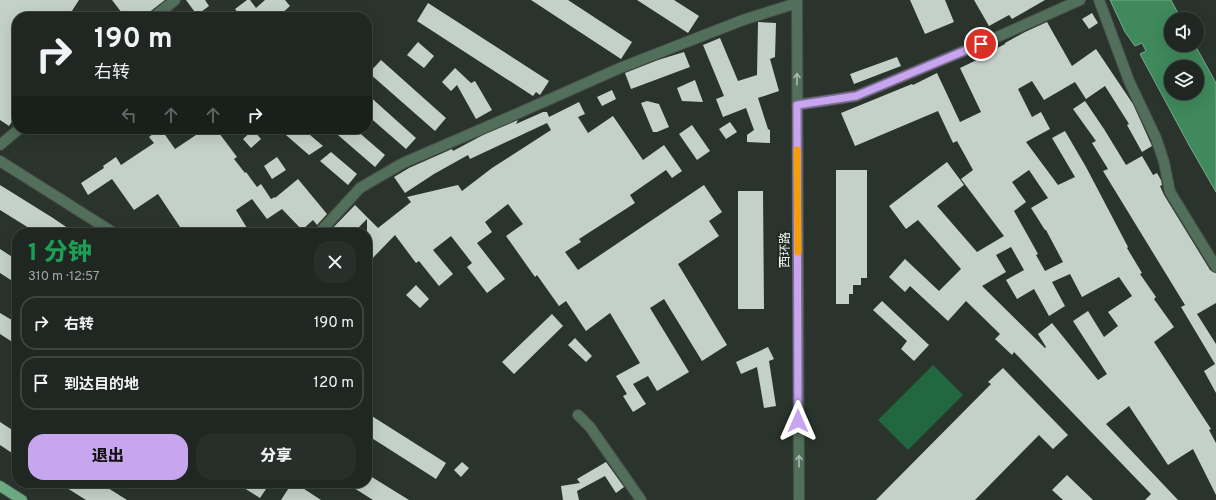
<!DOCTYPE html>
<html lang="zh">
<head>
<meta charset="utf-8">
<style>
	body { margin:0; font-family:Overpass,"Noto Sans SC",sans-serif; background:#282f2a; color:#f1f3f6; height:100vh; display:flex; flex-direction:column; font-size:15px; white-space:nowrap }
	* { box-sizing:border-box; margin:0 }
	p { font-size:13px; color:#a2a5a5 }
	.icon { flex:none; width:22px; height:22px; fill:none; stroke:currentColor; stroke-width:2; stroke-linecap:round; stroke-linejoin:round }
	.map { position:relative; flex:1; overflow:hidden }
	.sheet { position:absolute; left:12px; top:228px; width:360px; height:260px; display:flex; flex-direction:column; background:#202722; border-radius:16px; box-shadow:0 4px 16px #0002,0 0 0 1px #3d4440 }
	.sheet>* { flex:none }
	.top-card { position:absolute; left:12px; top:12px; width:360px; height:122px; border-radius:16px; box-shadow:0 4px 16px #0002,0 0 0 1px #3d4440; background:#202722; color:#f1f3f6; overflow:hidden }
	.tools { position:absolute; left:1164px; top:12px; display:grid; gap:8px }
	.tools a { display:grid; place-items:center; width:40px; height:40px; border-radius:50%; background:#202722; box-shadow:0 4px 16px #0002,0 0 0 1px #3d4440; font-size:20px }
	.pin { position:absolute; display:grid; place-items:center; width:34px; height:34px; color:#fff; margin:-17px; border:2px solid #fff; border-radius:50%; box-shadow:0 1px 4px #0007 }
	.me { position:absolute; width:44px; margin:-22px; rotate:0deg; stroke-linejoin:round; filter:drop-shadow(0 0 3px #0008) }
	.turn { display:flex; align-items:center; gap:14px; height:84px; padding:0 16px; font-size:18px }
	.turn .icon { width:52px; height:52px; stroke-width:2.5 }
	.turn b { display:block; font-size:28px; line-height:34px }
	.lanes { display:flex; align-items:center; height:38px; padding:0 16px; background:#0003; justify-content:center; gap:20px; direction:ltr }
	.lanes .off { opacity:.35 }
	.round { display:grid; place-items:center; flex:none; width:42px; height:42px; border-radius:16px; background:#282f2a }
	.headline { display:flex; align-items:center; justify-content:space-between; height:68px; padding:0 16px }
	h1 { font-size:24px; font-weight:800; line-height:30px; color:#1e9e55 }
	.cta { display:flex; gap:8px; margin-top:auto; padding:8px 16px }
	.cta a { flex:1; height:46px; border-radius:16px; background:#c7a6ef; color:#111; font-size:16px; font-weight:800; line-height:46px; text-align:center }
	.cta a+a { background:#282f2a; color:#f1f3f6 }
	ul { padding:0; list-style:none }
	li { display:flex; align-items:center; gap:12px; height:54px; margin:0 8px 6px; padding:0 8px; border:2px solid #3d4440; border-radius:16px }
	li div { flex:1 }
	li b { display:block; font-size:15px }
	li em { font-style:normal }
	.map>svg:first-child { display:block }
	.green { fill:#21673f }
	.water { fill:#3f895c; stroke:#74aa89; fill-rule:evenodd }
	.building { fill:#c4d1c8; fill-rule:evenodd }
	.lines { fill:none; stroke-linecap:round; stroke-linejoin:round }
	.minor-casing { stroke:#464f49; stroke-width:12 }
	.major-casing { stroke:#464f49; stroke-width:12 }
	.minor { stroke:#526f5b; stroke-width:10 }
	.major { stroke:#6eab83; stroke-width:10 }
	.oneway { stroke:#a9baae }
	.route-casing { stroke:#816c9b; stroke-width:10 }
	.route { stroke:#c7a6ef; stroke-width:7 }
	.slow { stroke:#f59e0b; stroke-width:7 }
	.labels { text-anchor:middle; stroke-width:4; stroke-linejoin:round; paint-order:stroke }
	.street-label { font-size:12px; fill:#f0f7f2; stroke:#202a23 }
</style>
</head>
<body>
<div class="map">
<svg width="1216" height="500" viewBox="0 0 1216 500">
	<rect width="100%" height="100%" fill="#2a342d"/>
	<path class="green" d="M 933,365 L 963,395 L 908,450 L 878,420 Z"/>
	<path class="water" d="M 1110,0 L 1171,0 L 1181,19 L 1171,19 L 1171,45 L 1195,45 L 1216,83 L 1216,192 L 1189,145 L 1140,54 L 1146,51 L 1142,43 L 1135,46 L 1125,32 ZM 1171,67 L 1197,67 L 1197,93 L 1171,93 Z"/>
	<path class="building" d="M 0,0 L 79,0 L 68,17 L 17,17 L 17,114 L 9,126 L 0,120 Z
		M 112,0 L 165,0 L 143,17 L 125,17 Z
		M 186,0 L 205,0 L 209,6 L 197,15 Z
		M 247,0 L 250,0 L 256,8 L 265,0 L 285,0 L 290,6 L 278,17 L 241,17 L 235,9 Z
		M 531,0 L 568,0 L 632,42 L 621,59 Z
		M 637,0 L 674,0 L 699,16 L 688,33 Z
		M 910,0 L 945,0 L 954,22 L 925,34 Z
		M 974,0 L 1045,0 L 1012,19 L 1009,15 L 989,26 Z
		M 428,3 L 549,81 L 540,95 L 536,92 L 533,96 L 417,21 Z
		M 1092,13 L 1098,23 L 1089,29 L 1082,19 Z
		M 758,22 L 776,23 L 775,57 L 770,59 L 779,91 L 758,98 L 768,129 L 770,130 L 770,143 L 747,142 L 747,135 L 754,130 L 746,108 L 723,117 L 716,99 L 724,96 L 703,45 L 720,38 L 738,81 L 757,75 Z
		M 1047,22 L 1072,66 L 1096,49 L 1133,104 L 1152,146 L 1142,152 L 1127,125 L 1129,124 L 1105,86 L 1086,99 L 1075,82 L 1044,100 L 1032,81 L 1018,89 L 1032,117 L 1041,112 L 1050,129 L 1026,142 L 1058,185 L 1075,177 L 1052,138 L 1065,131 L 1086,167 L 1128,247 L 1127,248 L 1142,273 L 1140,274 L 1156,297 L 1154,299 L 1174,327 L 1154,342 L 1211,429 L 1209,430 L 1216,443 L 1216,495 L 1193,449 L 1168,465 L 1129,406 L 1106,424 L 1178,500 L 1145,500 L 1151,494 L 1014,352 L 1012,355 L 995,339 L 1000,334 L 966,301 L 948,321 L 910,286 L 905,292 L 889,277 L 905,259 L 939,291 L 961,269 L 918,220 L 906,229 L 889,206 L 947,162 L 964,185 L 937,206 L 977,252 L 1004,236 L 961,179 L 973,170 L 957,141 L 953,143 L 938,111 L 855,146 L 841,113 L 912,84 L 913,85 L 937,73 L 960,122 L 981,112 L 960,68 L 983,57 L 982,56 L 1005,44 L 1005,43 L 1025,32 ZM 1029,170 L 1048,198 L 1031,208 L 1045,230 L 1046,230 L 1063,262 L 1045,271 L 1036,255 L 1038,254 L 1028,236 L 1014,211 L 1026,202 L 1012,182 ZM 1011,247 L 1024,270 L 1006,280 L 1017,299 L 1034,289 L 1049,316 L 1065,306 L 1052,282 L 1070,274 L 1082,297 L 1119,277 L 1132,296 L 1108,312 L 1118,326 L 1104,337 L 1088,311 L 1073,321 L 1107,374 L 1098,380 L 1052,323 L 1038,334 L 1046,347 L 1045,348 L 982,286 L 1006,272 L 996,255 Z
		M 418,42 L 434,56 L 424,68 L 407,55 Z
		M 684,52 L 690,67 L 631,89 L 625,73 L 658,60 Z
		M 897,57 L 901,66 L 854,84 L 850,74 Z
		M 381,60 L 446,118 L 435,131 L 369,73 Z
		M 455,68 L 471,83 L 475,81 L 492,110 L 476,119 L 457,85 L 451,91 L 442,82 Z
		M 695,80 L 703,102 L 682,101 L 677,88 Z
		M 612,90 L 616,99 L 602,106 L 597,97 Z
		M 367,94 L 416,138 L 406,149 L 367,115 Z
		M 647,101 L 659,104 L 669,127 L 657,132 L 653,132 L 641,103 Z
		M 1085,101 L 1104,129 L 1126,165 L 1142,156 L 1153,175 L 1157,173 L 1161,180 L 1162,185 L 1160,186 L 1164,195 L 1210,270 L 1216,273 L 1216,303 L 1197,314 L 1216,344 L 1216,393 L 1204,371 L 1215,364 L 1181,307 L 1185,305 L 1103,171 L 1108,169 L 1092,143 L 1096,141 L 1073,109 Z
		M 579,102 L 585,114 L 578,117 L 588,133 L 613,116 L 643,160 L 664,145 L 682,171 L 672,178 L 666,170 L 630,195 L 635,203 L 579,239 L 581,242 L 565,252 L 578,270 L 704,185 L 722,212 L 709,221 L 719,236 L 678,264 L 727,345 L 702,361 L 664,299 L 650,308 L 689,372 L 657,391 L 648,376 L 633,384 L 646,404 L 633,412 L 623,396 L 627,394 L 616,376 L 640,363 L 610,313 L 586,331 L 566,301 L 559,306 L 537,275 L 535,277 L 506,236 L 523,224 L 508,204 L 485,222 L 492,232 L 477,243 L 505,279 L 487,293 L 467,267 L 472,263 L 451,236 L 433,250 L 453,274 L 439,286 L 419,261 L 416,263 L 395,235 L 367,264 L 367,219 L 353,233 L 328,233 L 355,205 L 378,228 L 411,202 L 407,197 L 458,185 L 462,191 L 492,168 L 551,130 L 547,123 L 470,159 L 468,155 L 434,174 L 405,193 L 394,177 L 409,168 L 452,149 L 453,151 L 483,135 L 518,120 L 516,124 L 543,112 L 547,112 L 549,117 Z
		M 730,122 L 737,132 L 726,139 L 719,129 Z
		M 692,125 L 710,151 L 697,160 L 679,134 Z
		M 150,129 L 161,129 L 175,149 L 199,133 L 195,129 L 216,129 L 237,157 L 234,159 L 245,173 L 246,172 L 257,187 L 261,184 L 271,199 L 275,197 L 275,198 L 298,179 L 327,214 L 317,225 L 313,220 L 302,230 L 282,209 L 267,219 L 252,199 L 236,210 L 250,233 L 184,233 L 158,194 L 134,210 L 112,179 L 88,195 L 81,183 L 104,168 L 103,166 L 116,157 L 121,165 L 154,143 L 149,137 L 153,134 Z
		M 279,129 L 303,129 L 323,146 L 309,155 Z
		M 331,129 L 355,129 L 385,155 L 375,167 Z
		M 253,130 L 261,139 L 251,148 L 243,139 Z
		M 331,152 L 357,174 L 348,185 L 320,161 Z
		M 277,157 L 286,170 L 272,179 L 264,166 Z
		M 836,170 L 867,170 L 867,278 L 861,278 L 861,285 L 853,285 L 853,294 L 849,294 L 849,304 L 836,304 Z
		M 0,185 L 53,218 L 75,233 L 37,233 L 0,210 Z
		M 738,191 L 763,191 L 764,309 L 738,309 Z
		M 0,249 L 17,260 L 17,284 L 0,273 Z
		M 416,285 L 429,299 L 420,308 L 406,295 Z
		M 882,301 L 929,345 L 914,361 L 901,349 L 907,341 L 873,310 Z
		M 0,313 L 17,323 L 17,345 L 0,334 Z
		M 552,314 L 563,326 L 514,374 L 502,362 Z
		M 575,338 L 592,356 L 586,362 L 568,345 Z
		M 768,347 L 774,359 L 769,361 L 776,406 L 764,408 L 757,367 L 741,374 L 736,362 Z
		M 1003,368 L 1068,435 L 1053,449 L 1039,435 L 975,500 L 876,500 L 991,384 L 988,382 Z
		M 367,413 L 446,463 L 436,479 L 367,435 Z
		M 0,422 L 17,433 L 17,446 L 12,453 L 0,445 Z
		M 462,462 L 469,468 L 461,477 L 454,470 Z
		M 606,462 L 624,487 L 616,493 L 605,476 L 577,491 L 579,500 L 563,500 L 561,486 L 580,483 L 577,479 Z
		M 367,474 L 409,500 L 373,500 L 346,483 L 367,483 Z
		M 1067,475 L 1093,500 L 1063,500 L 1052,490 Z
		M 59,483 L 100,483 L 127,500 L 86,500 Z
		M 236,483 L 270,483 L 260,498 Z
		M 292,483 L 295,483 L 321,500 L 281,500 Z"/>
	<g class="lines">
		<defs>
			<path id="minor" d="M 797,0 L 799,500
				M 1099,0 L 1129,81 L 1156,138 L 1164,162 L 1170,192 L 1216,267
				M 154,17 L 175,0
				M 797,105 L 856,96 L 995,38 L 1080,0
				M 0,145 L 19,129
				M 0,161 L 114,233
				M 319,233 L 360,188 L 403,163 L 514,115 L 620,68 L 743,20 L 797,3
				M 578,415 L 590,427 L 641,500"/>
			<path id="major" d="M 0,486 L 22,500"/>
		</defs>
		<use href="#minor" class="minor-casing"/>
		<use href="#major" class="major-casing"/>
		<use href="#minor" class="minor"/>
		<use href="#major" class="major"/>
	</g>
	<defs><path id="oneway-shaft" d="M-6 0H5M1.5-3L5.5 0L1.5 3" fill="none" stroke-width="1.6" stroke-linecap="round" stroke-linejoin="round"/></defs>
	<g class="oneway">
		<use href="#oneway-shaft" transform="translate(797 79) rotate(-90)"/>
		<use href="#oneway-shaft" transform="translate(799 461) rotate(-90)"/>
	</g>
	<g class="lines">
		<defs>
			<path id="route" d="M 798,421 L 797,105 L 856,96 L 981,44"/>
		</defs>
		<use href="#route" class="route-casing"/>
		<use href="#route" class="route"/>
		<path class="slow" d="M 797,150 L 798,252"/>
	</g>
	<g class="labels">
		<g class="street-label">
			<text transform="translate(785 250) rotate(-90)" y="4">西环路</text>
		</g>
	</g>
</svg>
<div class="tools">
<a><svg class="icon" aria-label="sound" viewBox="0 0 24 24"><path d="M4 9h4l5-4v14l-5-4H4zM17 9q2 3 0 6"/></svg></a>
<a><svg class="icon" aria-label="layers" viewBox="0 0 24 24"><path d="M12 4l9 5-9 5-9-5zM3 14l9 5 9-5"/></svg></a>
</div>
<div class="pin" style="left:981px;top:44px;background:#d93025"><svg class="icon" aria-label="arrive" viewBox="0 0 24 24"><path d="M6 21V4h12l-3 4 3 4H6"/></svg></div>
<svg class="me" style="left:798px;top:421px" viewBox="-20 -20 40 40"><path d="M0-17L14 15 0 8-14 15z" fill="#c7a6ef" stroke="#fff" stroke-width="4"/></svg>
<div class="top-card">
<div class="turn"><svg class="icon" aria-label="right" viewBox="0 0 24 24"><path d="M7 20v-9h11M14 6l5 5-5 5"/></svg><div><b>190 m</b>右转</div></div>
<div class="lanes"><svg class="icon off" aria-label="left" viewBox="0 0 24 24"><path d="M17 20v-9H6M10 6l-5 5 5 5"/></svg><svg class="icon off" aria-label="ahead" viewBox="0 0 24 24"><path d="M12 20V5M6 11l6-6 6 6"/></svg><svg class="icon off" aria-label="ahead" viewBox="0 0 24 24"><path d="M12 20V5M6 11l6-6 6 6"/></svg><svg class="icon" aria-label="right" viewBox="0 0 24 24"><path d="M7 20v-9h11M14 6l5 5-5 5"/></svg></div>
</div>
<section class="sheet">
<div class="headline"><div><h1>1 分钟</h1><p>310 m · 12:57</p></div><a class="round"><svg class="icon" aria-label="close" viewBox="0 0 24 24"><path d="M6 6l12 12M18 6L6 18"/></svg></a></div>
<ul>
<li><svg class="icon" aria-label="right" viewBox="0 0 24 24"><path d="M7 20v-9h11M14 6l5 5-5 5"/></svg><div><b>右转</b></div><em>190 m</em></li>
<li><svg class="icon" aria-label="arrive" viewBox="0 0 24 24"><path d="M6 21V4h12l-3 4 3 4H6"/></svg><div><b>到达目的地</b></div><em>120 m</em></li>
</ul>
<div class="cta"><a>退出</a><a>分享</a></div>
</section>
</div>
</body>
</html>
